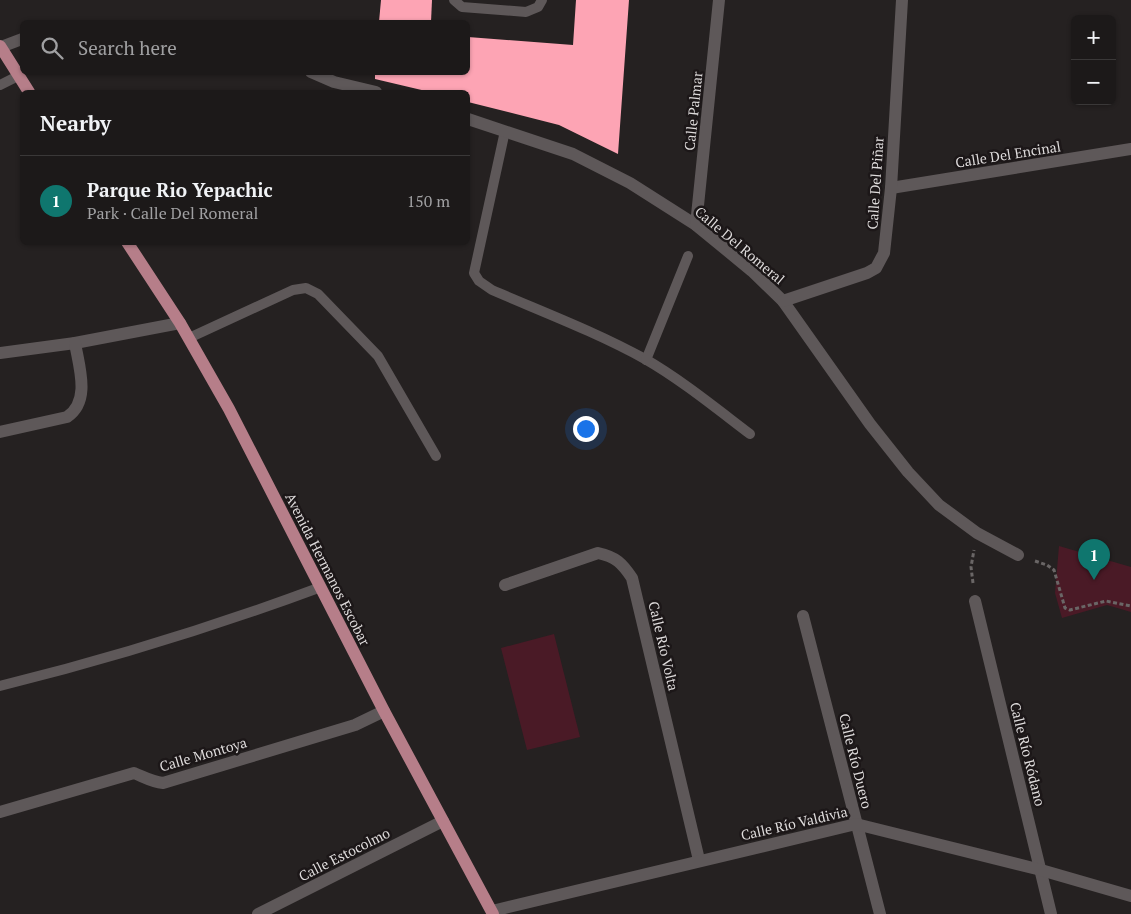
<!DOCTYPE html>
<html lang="en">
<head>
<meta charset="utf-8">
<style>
  body { margin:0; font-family:"PT Serif",serif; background:#252222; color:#f1f3f6 }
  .controls { position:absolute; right:15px; top:15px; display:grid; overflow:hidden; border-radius:8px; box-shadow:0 1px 4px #0004 }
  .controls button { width:45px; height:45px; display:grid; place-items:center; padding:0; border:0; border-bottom:1px solid #3a3838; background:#1c1919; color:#f1f3f6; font:25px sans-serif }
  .you { position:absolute; left:585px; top:428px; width:18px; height:18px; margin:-12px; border:4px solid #fff; border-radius:50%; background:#1a73e8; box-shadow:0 0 0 8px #1a73e833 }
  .badge { display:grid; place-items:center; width:32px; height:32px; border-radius:50%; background:#0f766e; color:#fff; font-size:16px; font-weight:700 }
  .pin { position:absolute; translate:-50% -41px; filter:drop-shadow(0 1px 2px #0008) }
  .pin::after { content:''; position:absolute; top:26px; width:18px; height:15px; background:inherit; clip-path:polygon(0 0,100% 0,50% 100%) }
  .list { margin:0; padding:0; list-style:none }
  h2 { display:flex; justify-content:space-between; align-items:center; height:65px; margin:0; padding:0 20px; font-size:21px }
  h2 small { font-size:16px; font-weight:400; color:#a0a0a2 }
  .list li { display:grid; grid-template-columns:32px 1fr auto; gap:15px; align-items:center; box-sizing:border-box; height:90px; padding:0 20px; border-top:1px solid #3a3838 }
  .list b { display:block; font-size:19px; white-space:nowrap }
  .list p { margin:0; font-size:16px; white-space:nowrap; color:#a0a0a2 }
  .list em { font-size:16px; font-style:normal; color:#a0a0a2 }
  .icon { flex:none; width:28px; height:28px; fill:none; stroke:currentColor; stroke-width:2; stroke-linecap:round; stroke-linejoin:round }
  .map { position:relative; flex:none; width:1131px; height:914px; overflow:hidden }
  .search { position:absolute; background:#1c1919; box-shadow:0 1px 4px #0004; left:20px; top:20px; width:450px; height:55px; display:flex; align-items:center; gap:12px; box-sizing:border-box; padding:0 18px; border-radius:8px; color:#a0a0a2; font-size:19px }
  .panel { position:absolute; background:#1c1919; box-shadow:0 1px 4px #0004; left:20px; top:90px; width:450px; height:155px; border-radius:8px }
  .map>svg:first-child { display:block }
  .green { fill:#4a1a26 }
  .building { fill:#fda4b4 }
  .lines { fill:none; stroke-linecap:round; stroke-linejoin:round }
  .path { stroke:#6a6666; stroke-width:3; stroke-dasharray:4 2.5; stroke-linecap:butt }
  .service { stroke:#5e5859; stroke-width:10 }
  .minor { stroke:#5e5859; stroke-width:12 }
  .primary { stroke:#b67e89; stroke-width:12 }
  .labels { text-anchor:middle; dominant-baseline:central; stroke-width:5; stroke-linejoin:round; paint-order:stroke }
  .street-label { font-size:14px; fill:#dfdcdc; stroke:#1c1718 }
</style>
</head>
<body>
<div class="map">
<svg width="1131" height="914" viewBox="0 0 1131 914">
  <rect width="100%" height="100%" fill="#252121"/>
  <g class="green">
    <path d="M1059 546 1131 567V612L1107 605 1062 618 1055 593Z"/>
    <path d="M554 634 580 737 527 750 501 648Z"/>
  </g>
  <g class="building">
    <path d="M381 0H432L431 22H379Z"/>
    <path d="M576 0H629L618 154 559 125 468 102V92H430L375 79V72H468V37L573 45Z"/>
  </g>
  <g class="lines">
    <g class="path">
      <path d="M1035 561 1047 565 1054 570 1065 608 1070 610 1106 601 1131 606"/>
      <path d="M973 583 971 567 974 550"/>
    </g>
    <g class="service">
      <path d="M454 0 462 7 526 12 538 7 542 0"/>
      <path d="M0 85 18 76"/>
      <path d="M505 131 474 273 479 281 492 290C543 312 596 332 645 359 680 379 717 409 750 434"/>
      <path d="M189 338 293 290 306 288 318 294 378 356 436 456"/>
      <path d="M646 360 688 256"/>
      <path d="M0 686C109 659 216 626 321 587"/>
    </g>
    <g class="minor">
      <path d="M1 47 22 39"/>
      <path d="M311 72 334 82 376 92"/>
      <path d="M468 119 573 154 630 183 696 225 752 271 783 301 870 424 908 472 939 505 977 533 1018 555"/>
      <path d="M891 188 1131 149"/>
      <path d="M696 225 719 0"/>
      <path d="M783 301 867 273 876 268 884 253 891 188 902 0"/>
      <path d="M0 353 75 343 180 323"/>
      <path d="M0 432 67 417C91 401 79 367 75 343"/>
      <path d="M505 585 598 553C616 557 622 563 632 578L699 860"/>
      <path d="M975 601 1051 914"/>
      <path d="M803 616 880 914"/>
      <path d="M0 812 134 773C144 777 152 782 163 783L355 725 384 711"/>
      <path d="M492 911 856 824 1041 870 1131 896"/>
      <path d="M258 914 443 821"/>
    </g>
    <g class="primary">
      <path d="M0 46 29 92"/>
      <path d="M127 242 180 323 229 409 384 711 493 914"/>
    </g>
  </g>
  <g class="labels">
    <g class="street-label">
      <text transform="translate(693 111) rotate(-84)">Calle Palmar</text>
      <text transform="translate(1008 154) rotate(-9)">Calle Del Encinal</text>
      <text transform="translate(875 183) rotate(-86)">Calle Del Piñar</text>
      <text transform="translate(740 245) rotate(40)">Calle Del Romeral</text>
      <text transform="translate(328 569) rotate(63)">Avenida Hermanos Escobar</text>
      <text transform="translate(664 646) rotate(77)">Calle Río Volta</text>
      <text transform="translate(203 754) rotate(-16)">Calle Montoya</text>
      <text transform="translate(1028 754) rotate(76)">Calle Río Ródano</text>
      <text transform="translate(856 761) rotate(76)">Calle Río Duero</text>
      <text transform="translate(794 823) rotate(-13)">Calle Río Valdivia</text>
      <text transform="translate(344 854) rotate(-27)">Calle Estocolmo</text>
    </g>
  </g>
</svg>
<div class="controls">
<button>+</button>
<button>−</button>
</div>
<div class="you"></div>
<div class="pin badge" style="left:1094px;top:580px">1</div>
<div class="search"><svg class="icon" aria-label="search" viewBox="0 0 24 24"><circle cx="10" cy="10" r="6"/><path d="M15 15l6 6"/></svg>Search here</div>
<section class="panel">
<h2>Nearby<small></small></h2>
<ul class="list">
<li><span class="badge">1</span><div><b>Parque Rio Yepachic</b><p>Park · Calle Del Romeral</p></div><em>150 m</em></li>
</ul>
</section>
</div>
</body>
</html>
